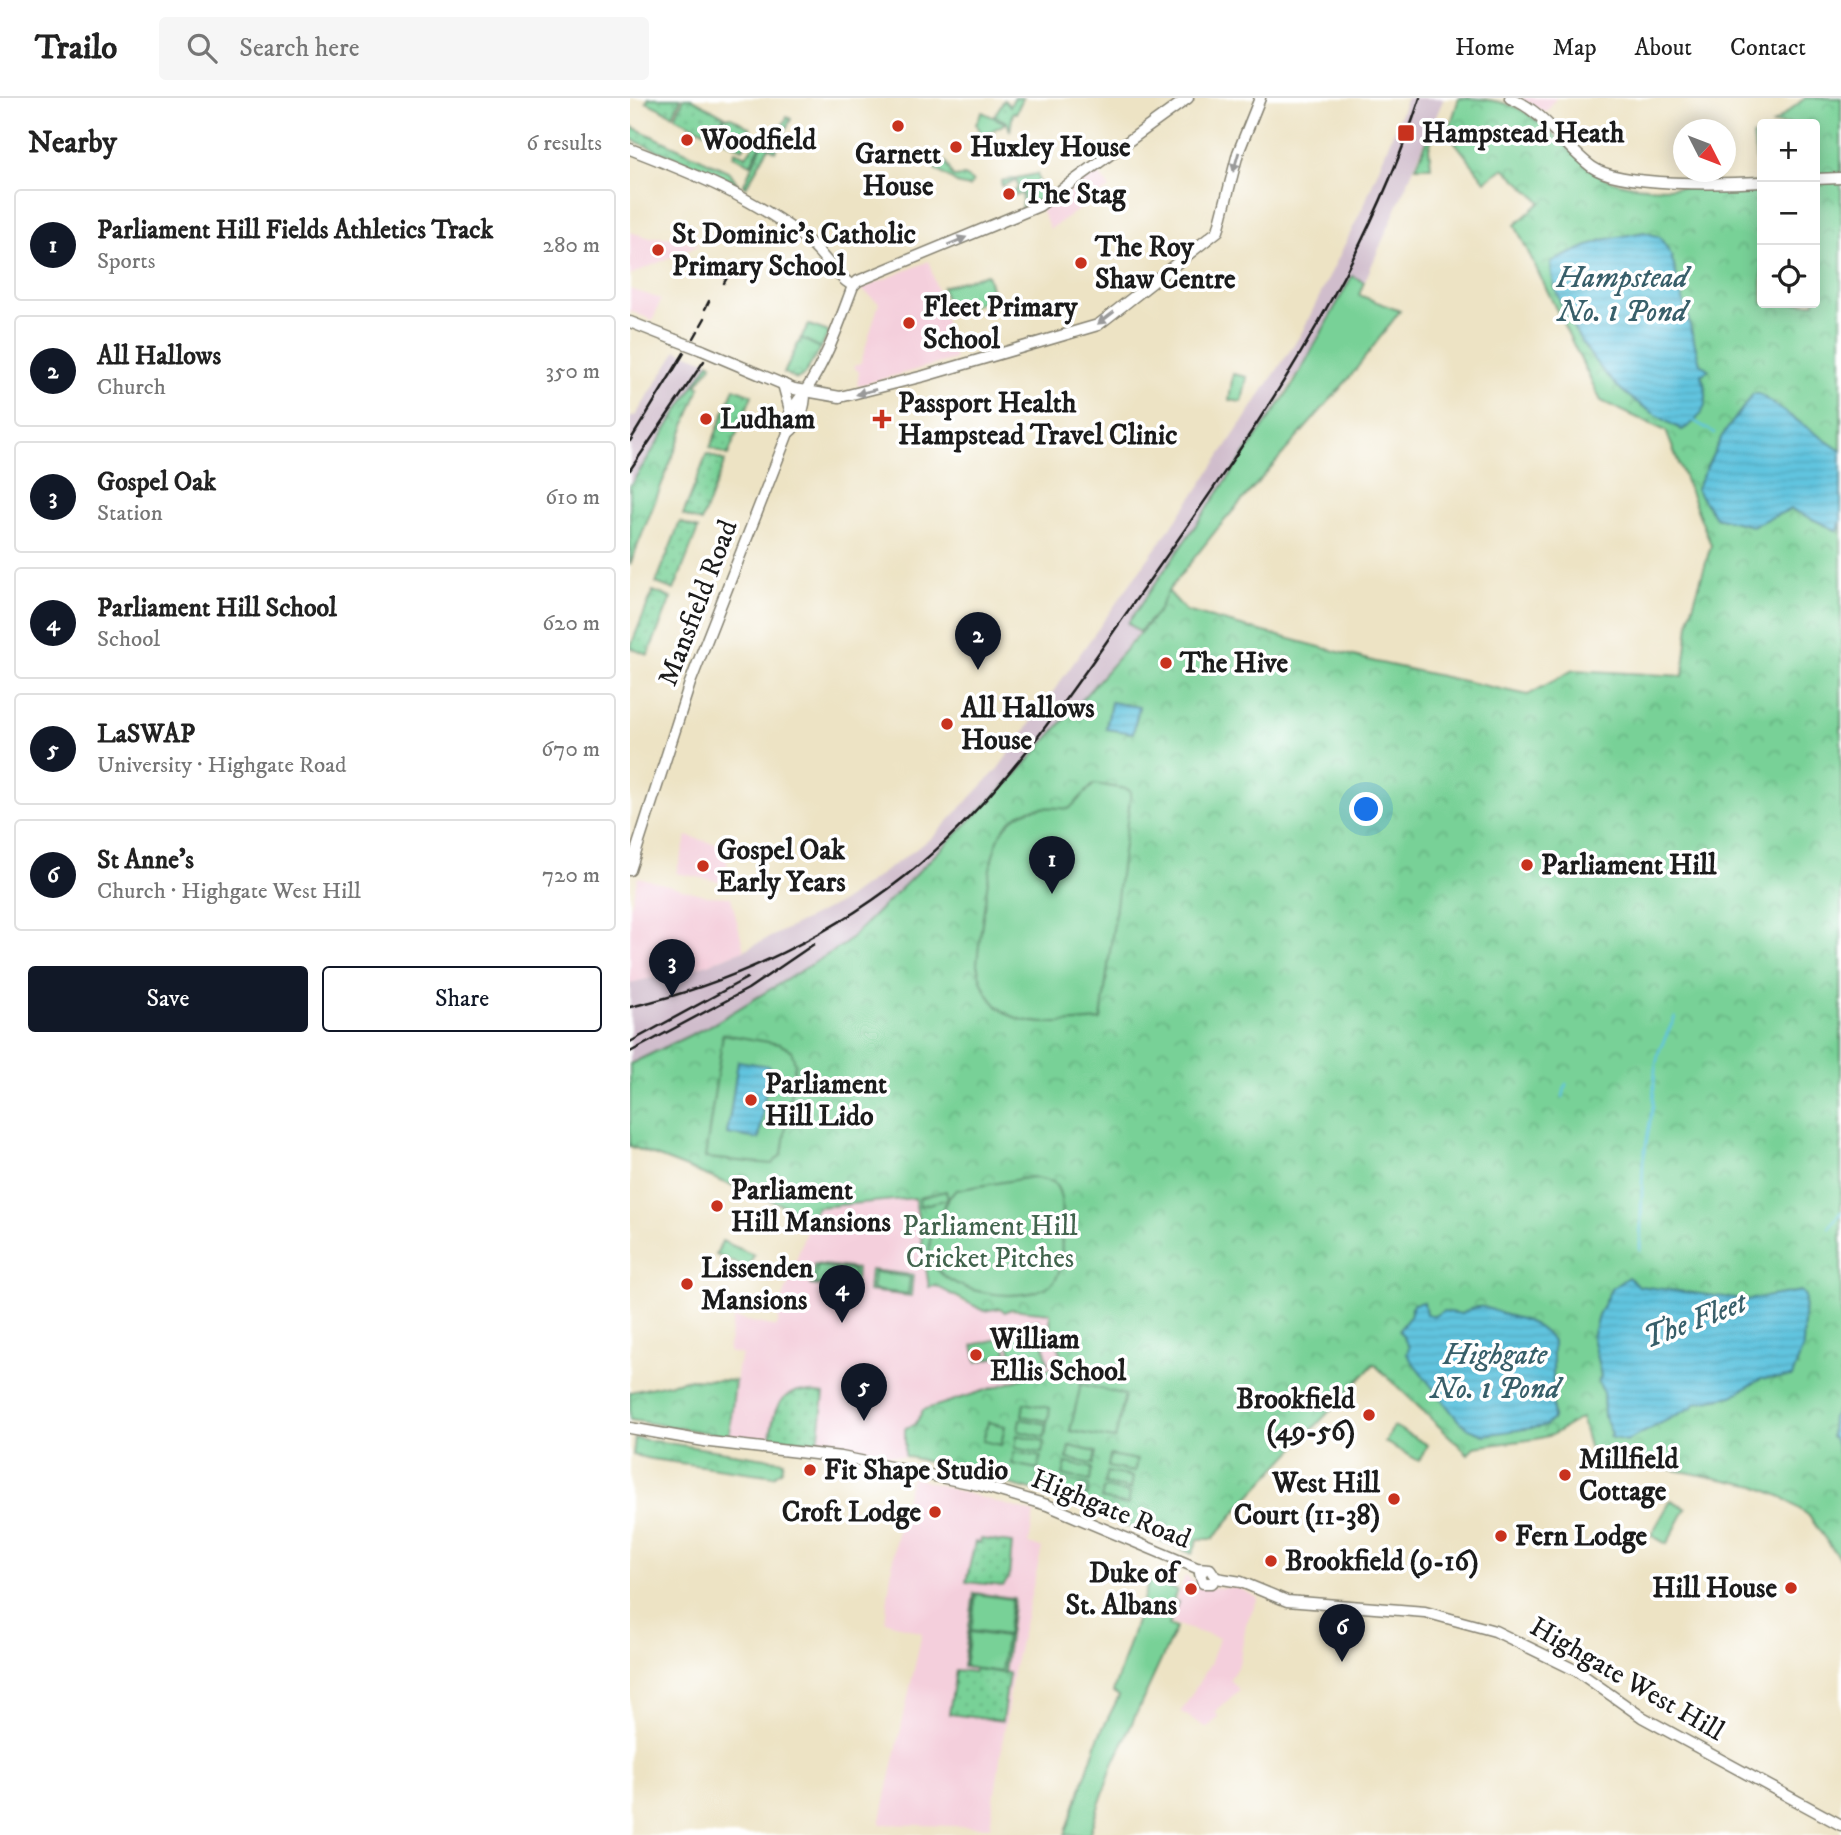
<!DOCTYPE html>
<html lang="en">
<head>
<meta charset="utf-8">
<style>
  body { margin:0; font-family:"IM FELL DW Pica",serif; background:#f6f6f6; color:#222 }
  .controls { position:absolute; right:21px; top:21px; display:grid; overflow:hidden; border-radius:7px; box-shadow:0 4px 18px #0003 }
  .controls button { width:63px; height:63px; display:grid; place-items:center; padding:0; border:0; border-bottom:2px solid #e0e0e0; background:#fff; color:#222; font:35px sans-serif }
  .compass { position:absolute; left:1043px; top:21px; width:63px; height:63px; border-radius:50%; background:#fff; box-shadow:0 4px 18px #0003; rotate:132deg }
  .you { position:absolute; left:737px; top:712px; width:24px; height:24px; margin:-18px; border:5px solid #fff; border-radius:50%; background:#1a73e8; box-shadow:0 0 0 10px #1a73e833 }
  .badge { display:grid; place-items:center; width:46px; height:46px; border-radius:50%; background:#111827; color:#fff; font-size:23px; font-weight:700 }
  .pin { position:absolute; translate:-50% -58px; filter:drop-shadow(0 2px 4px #0008) }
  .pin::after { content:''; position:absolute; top:37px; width:24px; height:21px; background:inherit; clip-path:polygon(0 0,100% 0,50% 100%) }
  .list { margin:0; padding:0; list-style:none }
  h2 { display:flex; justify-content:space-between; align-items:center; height:91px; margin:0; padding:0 28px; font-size:30px }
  h2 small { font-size:23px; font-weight:400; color:#767676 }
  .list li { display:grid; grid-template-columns:46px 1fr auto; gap:21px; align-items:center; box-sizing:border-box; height:112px; margin:0 14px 14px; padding:0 14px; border:2px solid #e0e0e0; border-radius:7px }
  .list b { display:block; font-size:26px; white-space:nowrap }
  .list p { margin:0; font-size:23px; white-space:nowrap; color:#767676 }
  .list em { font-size:23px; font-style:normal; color:#767676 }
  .actions { display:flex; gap:14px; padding:21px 28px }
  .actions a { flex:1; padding:16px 0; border:2px solid #111827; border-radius:7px; text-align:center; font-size:24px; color:#111827 }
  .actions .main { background:#111827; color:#fff }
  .icon { flex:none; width:38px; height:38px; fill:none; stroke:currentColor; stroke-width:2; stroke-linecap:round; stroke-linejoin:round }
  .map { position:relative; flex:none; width:1211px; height:1737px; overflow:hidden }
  header { display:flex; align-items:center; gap:42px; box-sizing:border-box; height:98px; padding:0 35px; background:#fff; border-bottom:2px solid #e0e0e0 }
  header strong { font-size:33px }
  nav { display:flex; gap:38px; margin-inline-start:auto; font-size:24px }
  .search { width:490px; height:63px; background:#f6f6f6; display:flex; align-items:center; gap:18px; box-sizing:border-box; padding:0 24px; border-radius:7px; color:#767676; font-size:26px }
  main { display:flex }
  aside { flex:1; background:#fff }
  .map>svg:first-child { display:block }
  .built { fill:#f4cfdc }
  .industrial { fill:#d0bdcc }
  .grass { fill:url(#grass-dots); stroke:#4a765a; stroke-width:2 }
  .park { fill:url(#park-crowns); stroke:#4a765a; stroke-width:2 }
  .garden { fill:#78d197; stroke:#4a765a; stroke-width:2 }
  .water { fill:url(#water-rules); stroke:#3e707e; stroke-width:2 }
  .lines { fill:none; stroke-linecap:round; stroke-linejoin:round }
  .stream { stroke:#61c4df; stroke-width:2.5 }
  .secondary-casing { stroke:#848070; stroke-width:13 }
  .secondary { stroke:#fff; stroke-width:10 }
  .rail { stroke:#1c1c1c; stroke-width:2.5 }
  .secondary-bridge-casing { stroke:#848070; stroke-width:13; stroke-linecap:butt }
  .secondary-bridge { stroke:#fff; stroke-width:10 }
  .oneway { fill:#999 }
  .poi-dot { fill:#c8321e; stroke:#fff; stroke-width:2.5 }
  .labels { text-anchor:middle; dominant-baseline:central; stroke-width:7; stroke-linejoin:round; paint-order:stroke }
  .poi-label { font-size:28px; font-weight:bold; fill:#1c1c1c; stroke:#fff; text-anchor:start }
  .street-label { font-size:28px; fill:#1c1c1c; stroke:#fff }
  .park-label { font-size:28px; fill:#41644d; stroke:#fff }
  .water-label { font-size:30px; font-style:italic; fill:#385f6a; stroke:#fff }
</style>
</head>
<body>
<header>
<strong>Trailo</strong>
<div class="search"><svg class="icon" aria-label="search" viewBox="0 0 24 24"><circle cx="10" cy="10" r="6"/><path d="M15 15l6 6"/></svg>Search here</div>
<nav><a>Home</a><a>Map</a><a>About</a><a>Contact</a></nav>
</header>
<main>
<aside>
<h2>Nearby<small>6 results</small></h2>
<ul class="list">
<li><span class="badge">1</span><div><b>Parliament Hill Fields Athletics Track</b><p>Sports</p></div><em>280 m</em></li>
<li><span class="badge">2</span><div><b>All Hallows</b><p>Church</p></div><em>350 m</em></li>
<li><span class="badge">3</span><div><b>Gospel Oak</b><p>Station</p></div><em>610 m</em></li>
<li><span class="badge">4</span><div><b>Parliament Hill School</b><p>School</p></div><em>620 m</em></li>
<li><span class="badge">5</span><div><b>LaSWAP</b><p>University · Highgate Road</p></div><em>670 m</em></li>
<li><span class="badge">6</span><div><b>St Anne's</b><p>Church · Highgate West Hill</p></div><em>720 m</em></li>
</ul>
<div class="actions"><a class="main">Save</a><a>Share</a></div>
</aside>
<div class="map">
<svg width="1211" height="1737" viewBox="0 0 1211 1737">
  <defs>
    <pattern id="grass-dots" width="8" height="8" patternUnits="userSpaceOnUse" patternTransform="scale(1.75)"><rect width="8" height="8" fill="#78d197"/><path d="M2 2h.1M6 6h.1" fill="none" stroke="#67b382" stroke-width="1.8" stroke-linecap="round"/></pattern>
    <pattern id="park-crowns" width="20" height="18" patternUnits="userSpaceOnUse" patternTransform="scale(1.75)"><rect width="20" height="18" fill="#78d197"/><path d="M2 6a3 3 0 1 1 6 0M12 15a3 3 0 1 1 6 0" fill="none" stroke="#67b382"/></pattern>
    <pattern id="water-rules" width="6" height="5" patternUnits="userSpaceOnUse" patternTransform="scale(1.75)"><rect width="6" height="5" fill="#61c4df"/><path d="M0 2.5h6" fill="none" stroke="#54a8bf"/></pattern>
  </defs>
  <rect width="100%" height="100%" fill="#fff"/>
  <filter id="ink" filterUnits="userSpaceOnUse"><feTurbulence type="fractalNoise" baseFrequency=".0143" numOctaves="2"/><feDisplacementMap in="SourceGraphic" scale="14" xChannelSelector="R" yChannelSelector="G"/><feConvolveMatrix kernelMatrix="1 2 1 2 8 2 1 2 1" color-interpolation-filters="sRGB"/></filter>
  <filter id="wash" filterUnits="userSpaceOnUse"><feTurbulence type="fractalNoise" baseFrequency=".00686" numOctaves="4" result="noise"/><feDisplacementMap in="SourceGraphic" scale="28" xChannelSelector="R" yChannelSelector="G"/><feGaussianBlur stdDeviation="1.57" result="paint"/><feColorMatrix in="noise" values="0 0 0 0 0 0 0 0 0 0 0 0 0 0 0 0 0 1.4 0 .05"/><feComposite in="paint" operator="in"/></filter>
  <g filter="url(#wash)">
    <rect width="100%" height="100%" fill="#ede3c4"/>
    <g class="built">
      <path d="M889 0H926L916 15Z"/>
      <path d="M466 73 480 90 420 131 411 112Z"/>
      <path d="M0 134 17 139 47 140 69 147 0 177Z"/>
      <path d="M299 163 325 261 227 288 229 274 224 269 231 264 249 205 231 191Z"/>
      <path d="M0 191 31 201 23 222 0 213Z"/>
      <path d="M57 738 100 750 97 761 98 785 46 775Z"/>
      <path d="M8 779 78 798 101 799 114 852 72 868 0 885V810Z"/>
      <path d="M286 1100 299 1188H306L336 1206 338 1203 356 1211 420 1215 421 1242 429 1248 432 1265 407 1276 293 1312 285 1327 275 1330 274 1359 99 1338 107 1270 112 1257 98 1254 103 1220 147 1229 152 1204 181 1118 188 1109Z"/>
      <path d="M281 1379 404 1415 399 1446 412 1450 383 1574 360 1729 250 1726 292 1535 255 1523 265 1444Z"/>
      <path d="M555 1478 574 1490 607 1489 628 1500 616 1526 609 1566 600 1581 609 1592 585 1614 589 1619 577 1630 551 1614 581 1564 589 1540 540 1525 548 1505 545 1503Z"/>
    </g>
    <g class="industrial">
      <path d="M777 0H814L729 197 733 187 684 250 603 375 498 525 509 534 497 548 385 679 215 846 83 926 0 966V885L72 868 114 852 212 804 304 738 367 672 568 391 671 236 734 107Z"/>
      <path d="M47 252 79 264 0 388V320L6 317Z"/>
    </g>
    <g class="grass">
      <path d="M19 0H51L43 17 16 4Z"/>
      <path d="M54 0H61L94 18 84 38 45 19Z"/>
      <path d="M384 0H393L386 15 383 14 380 33 377 24 364 18 374 2 380 8Z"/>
      <path d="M95 19H101L120 30 121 34 113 51 86 39Z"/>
      <path d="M157 19 161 21 145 54 139 49 116 89 113 88 133 45 141 48Z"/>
      <path d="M0 28 100 74 107 85 0 41Z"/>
      <path d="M126 44 131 46 121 66 103 58 105 53 116 58Z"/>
      <path d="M310 63 316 64 323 79 335 78 343 84 339 89 330 87 305 71Z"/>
      <path d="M104 290 122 297 98 357 80 350Z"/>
      <path d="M77 356 95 363 71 424 53 417Z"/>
      <path d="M50 424 68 431 44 492 26 485Z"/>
      <path d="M23 493 41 500 18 557 0 550Z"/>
      <path d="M168 1293 194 1296 188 1345 140 1339C144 1318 144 1300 168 1293Z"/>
      <path d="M351 1441 382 1445 379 1480 373 1488 336 1484 345 1444 350 1445Z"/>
      <path d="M345 1570 379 1575 372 1623 319 1616 326 1572 344 1574Z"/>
    </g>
    <g class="park">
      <path d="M829 0C890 0 902 17 945 56 954 64 963 75 974 80 1014 98 1086 86 1129 85L1123 38 1132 33V205H1185V26H1143L1175 0H1211V1463L1178 1417 1152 1399 1126 1388 1040 1371 1016 1363 966 1373 951 1320 922 1337 906 1341 844 1349 838 1356 744 1266 615 1403 583 1441H568L562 1456 431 1400 275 1358V1330L285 1327 293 1312 407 1276 432 1265 429 1248 421 1242 420 1215 381 1211 375 1214 370 1210 354 1213 306 1188 299 1189 285 1100 188 1109 181 1118 0 1048V966L83 926 215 846 385 678 523 520 538 493 556 513 746 564 898 597 943 572 1053 578 1060 518 1081 447 1036 333 971 303 885 127 911 104 874 70 855 83 818 35Z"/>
      <path d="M171 240 191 250 174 277 167 281 154 275Z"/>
      <path d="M79 264 82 266 67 287 70 289 0 467V388Z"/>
      <path d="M184 1166 227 1171 225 1192 181 1187Z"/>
      <path d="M240 1172 283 1177 281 1198 238 1193Z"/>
      <path d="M61 1281 105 1283 99 1338 0 1322V1294Z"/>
      <path d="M5 1340 154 1363 152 1372 144 1378 21 1361 3 1357Z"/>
      <path d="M344 1495 384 1500 374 1575 333 1569Z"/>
    </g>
    <g class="garden">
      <path d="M352 14 376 25 358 35 362 43 358 46 346 26Z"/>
      <path d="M802 31 805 32 799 50 801 69H786Z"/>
      <path d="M407 76 413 100 391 110 393 96 384 97V92L388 91 386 82 372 88 371 83Z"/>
      <path d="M357 176 364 201 319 214 312 189Z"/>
      <path d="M722 178 734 184 729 197 770 213 720 279 588 430 538 493 527 515 509 534 498 525 664 285Z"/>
      <path d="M179 227 199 234 191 250 171 240Z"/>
      <path d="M603 276 617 279 612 304 599 302Z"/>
      <path d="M464 686 497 691 501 694 471 922C416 926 360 937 347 866 349 843 353 819 356 796 364 740 372 701 439 711Z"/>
      <path d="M93 936 149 946 161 952 165 965 152 1056 142 1066 75 1060Z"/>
      <path d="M402 1079 423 1084C435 1096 431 1114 431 1130 431 1146 435 1168 425 1182 403 1210 306 1197 300 1156 297 1136 309 1118 318 1101L290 1108 289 1100 316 1093 318 1101 326 1092Z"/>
      <path d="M92 1143 124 1157 118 1170 86 1157Z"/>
      <path d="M187 1168 223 1172 221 1190 185 1186Z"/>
      <path d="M244 1174 280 1179 278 1196 242 1192Z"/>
      <path d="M408 1222 418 1265 386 1273 375 1230Z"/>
      <path d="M373 1240 377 1256 347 1264 343 1247Z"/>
      <path d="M451 1286 495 1297 485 1341 440 1333Z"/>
      <path d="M394 1305 420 1310 418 1323 392 1318Z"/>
      <path d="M390 1321 417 1326 415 1339 388 1333Z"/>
      <path d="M358 1324 375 1328 371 1347 353 1343Z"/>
      <path d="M764 1328 798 1347 789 1363 755 1344Z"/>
      <path d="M387 1337 414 1343 412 1355 385 1350Z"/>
      <path d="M439 1348 466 1354 463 1366 437 1361Z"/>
      <path d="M384 1354 411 1359 408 1371 382 1366Z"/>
      <path d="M480 1357 507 1362 504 1374 478 1369Z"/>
      <path d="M436 1365 462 1370 460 1383 433 1377Z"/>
      <path d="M477 1374 503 1379 501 1391 474 1386Z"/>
      <path d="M433 1382 459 1387 457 1398 431 1393Z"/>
      <path d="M474 1390 500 1395 498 1407 471 1401Z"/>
      <path d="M1041 1402 1056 1410 1037 1446 1021 1437Z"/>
      <path d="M519 1483 547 1492 543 1503 548 1504 539 1527 546 1530 483 1666 459 1737H435L469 1638 489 1598 483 1594Z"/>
      <path d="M346 1496 382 1501 377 1537 341 1532Z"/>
      <path d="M340 1534 376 1539 371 1574 335 1569Z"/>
    </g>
    <g class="water">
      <path d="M1014 134 1030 139 1041 157 1070 265 1079 272 1071 277C1082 301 1075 320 1052 332 1032 321 1001 302 985 286 959 261 920 200 921 164L972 142Z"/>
      <path d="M1123 296H1129L1211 353V423L1208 433 1161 411 1122 428 1085 419 1066 391 1092 338Z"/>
      <path d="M481 604 509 609 503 635 476 631Z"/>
      <path d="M108 963 139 968 129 1041 97 1036Z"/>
      <path d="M998 1179 1009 1188 1117 1202 1171 1193 1175 1198 1173 1249 1162 1279 1131 1281 1102 1298 1065 1305 1063 1309C1039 1320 1018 1333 996 1343L980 1339 982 1336 974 1318 973 1293 968 1284 971 1278 962 1239 968 1217 981 1191Z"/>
      <path d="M794 1204 796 1216 804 1218 813 1213 832 1216C854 1201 858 1213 880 1218 899 1223 909 1227 923 1243V1321L915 1328 854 1337 839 1331 827 1321 781 1262 777 1256 779 1249 769 1232 780 1218 783 1206Z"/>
      <path d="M1211 1306V1364L1205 1342 1201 1339 1202 1320Z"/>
    </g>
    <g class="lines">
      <g class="stream">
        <path d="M1064 323 1085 335"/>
        <path d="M933 999 936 986"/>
        <path d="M1199 1130 1211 1114"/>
        <path d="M1010 1152 1013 1064 1023 1007 1025 971 1029 953 1045 919"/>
      </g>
    </g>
  </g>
  <g filter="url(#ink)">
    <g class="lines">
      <defs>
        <g id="secondary">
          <path d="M880 0C916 14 933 48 962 69 990 89 1095 86 1132 84"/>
          <path d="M0 51C62 75 121 98 173 139 192 153 203 176 223 188"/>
          <path d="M1185 81 1211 80"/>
          <path d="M0 224 43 241"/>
          <path d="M72 252 164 291 210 299 294 278 468 227 588 133 608 55 630 0"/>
          <path d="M153 286 160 312"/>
          <path d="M158 335C154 316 166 307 176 292 198 259 209 225 223 188L228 183 409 108 558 0"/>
          <path d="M0 772 60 585 158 335C170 326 175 309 175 295"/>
          <path d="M0 1330 80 1344 211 1359 349 1387 417 1407 567 1470 580 1471 586 1480"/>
          <path d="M574 1472 570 1476 573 1485H582L586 1480"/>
          <path d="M586 1480 611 1484 657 1503 795 1514 865 1533 947 1573 1012 1619 1211 1727"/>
        </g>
      </defs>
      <use href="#secondary" class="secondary-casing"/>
      <use href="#secondary" class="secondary"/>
      <g class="rail">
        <path d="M102 171 106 164"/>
        <path d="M94 185 98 178"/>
        <path d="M75 211 79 203"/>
        <path d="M71 227 75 220"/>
        <path d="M64 240 68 233"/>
        <path d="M0 343 54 255"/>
        <path d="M0 372 74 263"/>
        <path d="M0 909C104 885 208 835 290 766 378 691 441 594 507 500 618 342 730 185 790 0"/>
        <path d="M0 944 117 880"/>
        <path d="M0 954 118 891 184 846"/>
      </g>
      <defs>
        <path id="secondary-bridge" d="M43 241 72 252"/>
      </defs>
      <use href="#secondary-bridge" class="secondary-bridge-casing"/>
      <use href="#secondary-bridge" class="secondary-bridge"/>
    </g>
    <defs><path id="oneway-solid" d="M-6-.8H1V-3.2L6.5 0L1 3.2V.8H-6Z" transform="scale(1.75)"/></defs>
    <g class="oneway">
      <use href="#oneway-solid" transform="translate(606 64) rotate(106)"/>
      <use href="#oneway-solid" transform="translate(327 143) rotate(-22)"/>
      <use href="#oneway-solid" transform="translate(476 220) rotate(143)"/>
      <use href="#oneway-solid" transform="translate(236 294) rotate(165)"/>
    </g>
  </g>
  <g class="poi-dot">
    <circle cx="268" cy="28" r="7"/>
    <rect x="767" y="26" width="18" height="18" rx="3.5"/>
    <circle cx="57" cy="42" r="7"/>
    <circle cx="326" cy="49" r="7"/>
    <circle cx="379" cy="96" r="7"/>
    <circle cx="28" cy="152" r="7"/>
    <circle cx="451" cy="165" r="7"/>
    <circle cx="279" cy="225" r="7"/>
    <circle cx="76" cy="321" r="7"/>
    <path d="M248.5 310.5h7v7h7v7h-7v7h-7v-7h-7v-7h7z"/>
    <circle cx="536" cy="565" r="7"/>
    <circle cx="317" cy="626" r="7"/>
    <circle cx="897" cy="767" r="7"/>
    <circle cx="73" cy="768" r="7"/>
    <circle cx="121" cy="1002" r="7"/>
    <circle cx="87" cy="1108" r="7"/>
    <circle cx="57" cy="1186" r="7"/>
    <circle cx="346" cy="1257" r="7"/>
    <circle cx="739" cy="1317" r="7"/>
    <circle cx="180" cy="1372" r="7"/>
    <circle cx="935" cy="1377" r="7"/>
    <circle cx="764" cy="1401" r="7"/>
    <circle cx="305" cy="1414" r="7"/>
    <circle cx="871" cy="1438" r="7"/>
    <circle cx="641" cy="1463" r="7"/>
    <circle cx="1161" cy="1490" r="7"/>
    <circle cx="561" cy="1491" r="7"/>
  </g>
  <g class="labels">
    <g class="poi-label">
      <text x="792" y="35">Hampstead Heath</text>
      <text x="71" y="42">Woodfield</text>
      <text x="340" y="49">Huxley House</text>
      <text x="268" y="56" text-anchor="middle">Garnett<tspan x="268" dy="32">House</tspan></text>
      <text x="393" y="96">The Stag</text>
      <text x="42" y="136">St Dominic's Catholic<tspan x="42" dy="32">Primary School</tspan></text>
      <text x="465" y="149">The Roy<tspan x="465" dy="32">Shaw Centre</tspan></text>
      <text x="293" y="209">Fleet Primary<tspan x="293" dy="32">School</tspan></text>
      <text x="268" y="305">Passport Health<tspan x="268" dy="32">Hampstead Travel Clinic</tspan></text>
      <text x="90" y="321">Ludham</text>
      <text x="550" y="565">The Hive</text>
      <text x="331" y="610">All Hallows<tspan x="331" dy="32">House</tspan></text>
      <text x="87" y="752">Gospel Oak<tspan x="87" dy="32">Early Years</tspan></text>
      <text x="911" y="767">Parliament Hill</text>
      <text x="135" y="986">Parliament<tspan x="135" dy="32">Hill Lido</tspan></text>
      <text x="101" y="1092">Parliament<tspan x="101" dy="32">Hill Mansions</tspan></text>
      <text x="71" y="1170">Lissenden<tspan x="71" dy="32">Mansions</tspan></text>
      <text x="360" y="1241">William<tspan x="360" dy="32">Ellis School</tspan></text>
      <text x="725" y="1301" text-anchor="end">Brookfield<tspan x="725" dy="32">(49-56)</tspan></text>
      <text x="949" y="1361">Millfield<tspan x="949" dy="32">Cottage</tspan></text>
      <text x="194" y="1372">Fit Shape Studio</text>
      <text x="750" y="1385" text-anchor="end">West Hill<tspan x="750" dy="32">Court (11-38)</tspan></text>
      <text x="291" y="1414" text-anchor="end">Croft Lodge</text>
      <text x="885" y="1438">Fern Lodge</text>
      <text x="655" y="1463">Brookfield (9-16)</text>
      <text x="547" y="1475" text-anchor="end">Duke of<tspan x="547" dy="32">St. Albans</tspan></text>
      <text x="1147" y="1490" text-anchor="end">Hill House</text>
    </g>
    <g class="street-label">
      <text transform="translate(68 505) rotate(-69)">Mansfield Road</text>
      <text transform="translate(481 1411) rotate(22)">Highgate Road</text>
      <text transform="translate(997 1581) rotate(30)">Highgate West Hill</text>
    </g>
    <g class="park-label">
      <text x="360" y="1128">Parliament Hill<tspan x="360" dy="32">Cricket Pitches</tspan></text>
    </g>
    <g class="water-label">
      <text x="992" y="180">Hampstead<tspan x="992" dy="34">No. 1 Pond</tspan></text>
      <text transform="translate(1065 1223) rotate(-21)">The Fleet</text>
      <text x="865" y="1257">Highgate<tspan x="865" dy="34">No. 1 Pond</tspan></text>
    </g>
  </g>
</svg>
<div class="controls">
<button>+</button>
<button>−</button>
<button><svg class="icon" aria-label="locate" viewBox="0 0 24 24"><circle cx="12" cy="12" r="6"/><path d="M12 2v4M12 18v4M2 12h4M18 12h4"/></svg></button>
</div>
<svg class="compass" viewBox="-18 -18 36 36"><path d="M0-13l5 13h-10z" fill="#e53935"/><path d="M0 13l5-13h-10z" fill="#767676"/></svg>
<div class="you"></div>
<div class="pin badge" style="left:422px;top:796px">1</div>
<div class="pin badge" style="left:348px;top:572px">2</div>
<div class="pin badge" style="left:42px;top:899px">3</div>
<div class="pin badge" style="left:212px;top:1225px">4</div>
<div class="pin badge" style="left:234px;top:1323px">5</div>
<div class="pin badge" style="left:712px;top:1564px">6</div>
</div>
</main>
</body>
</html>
